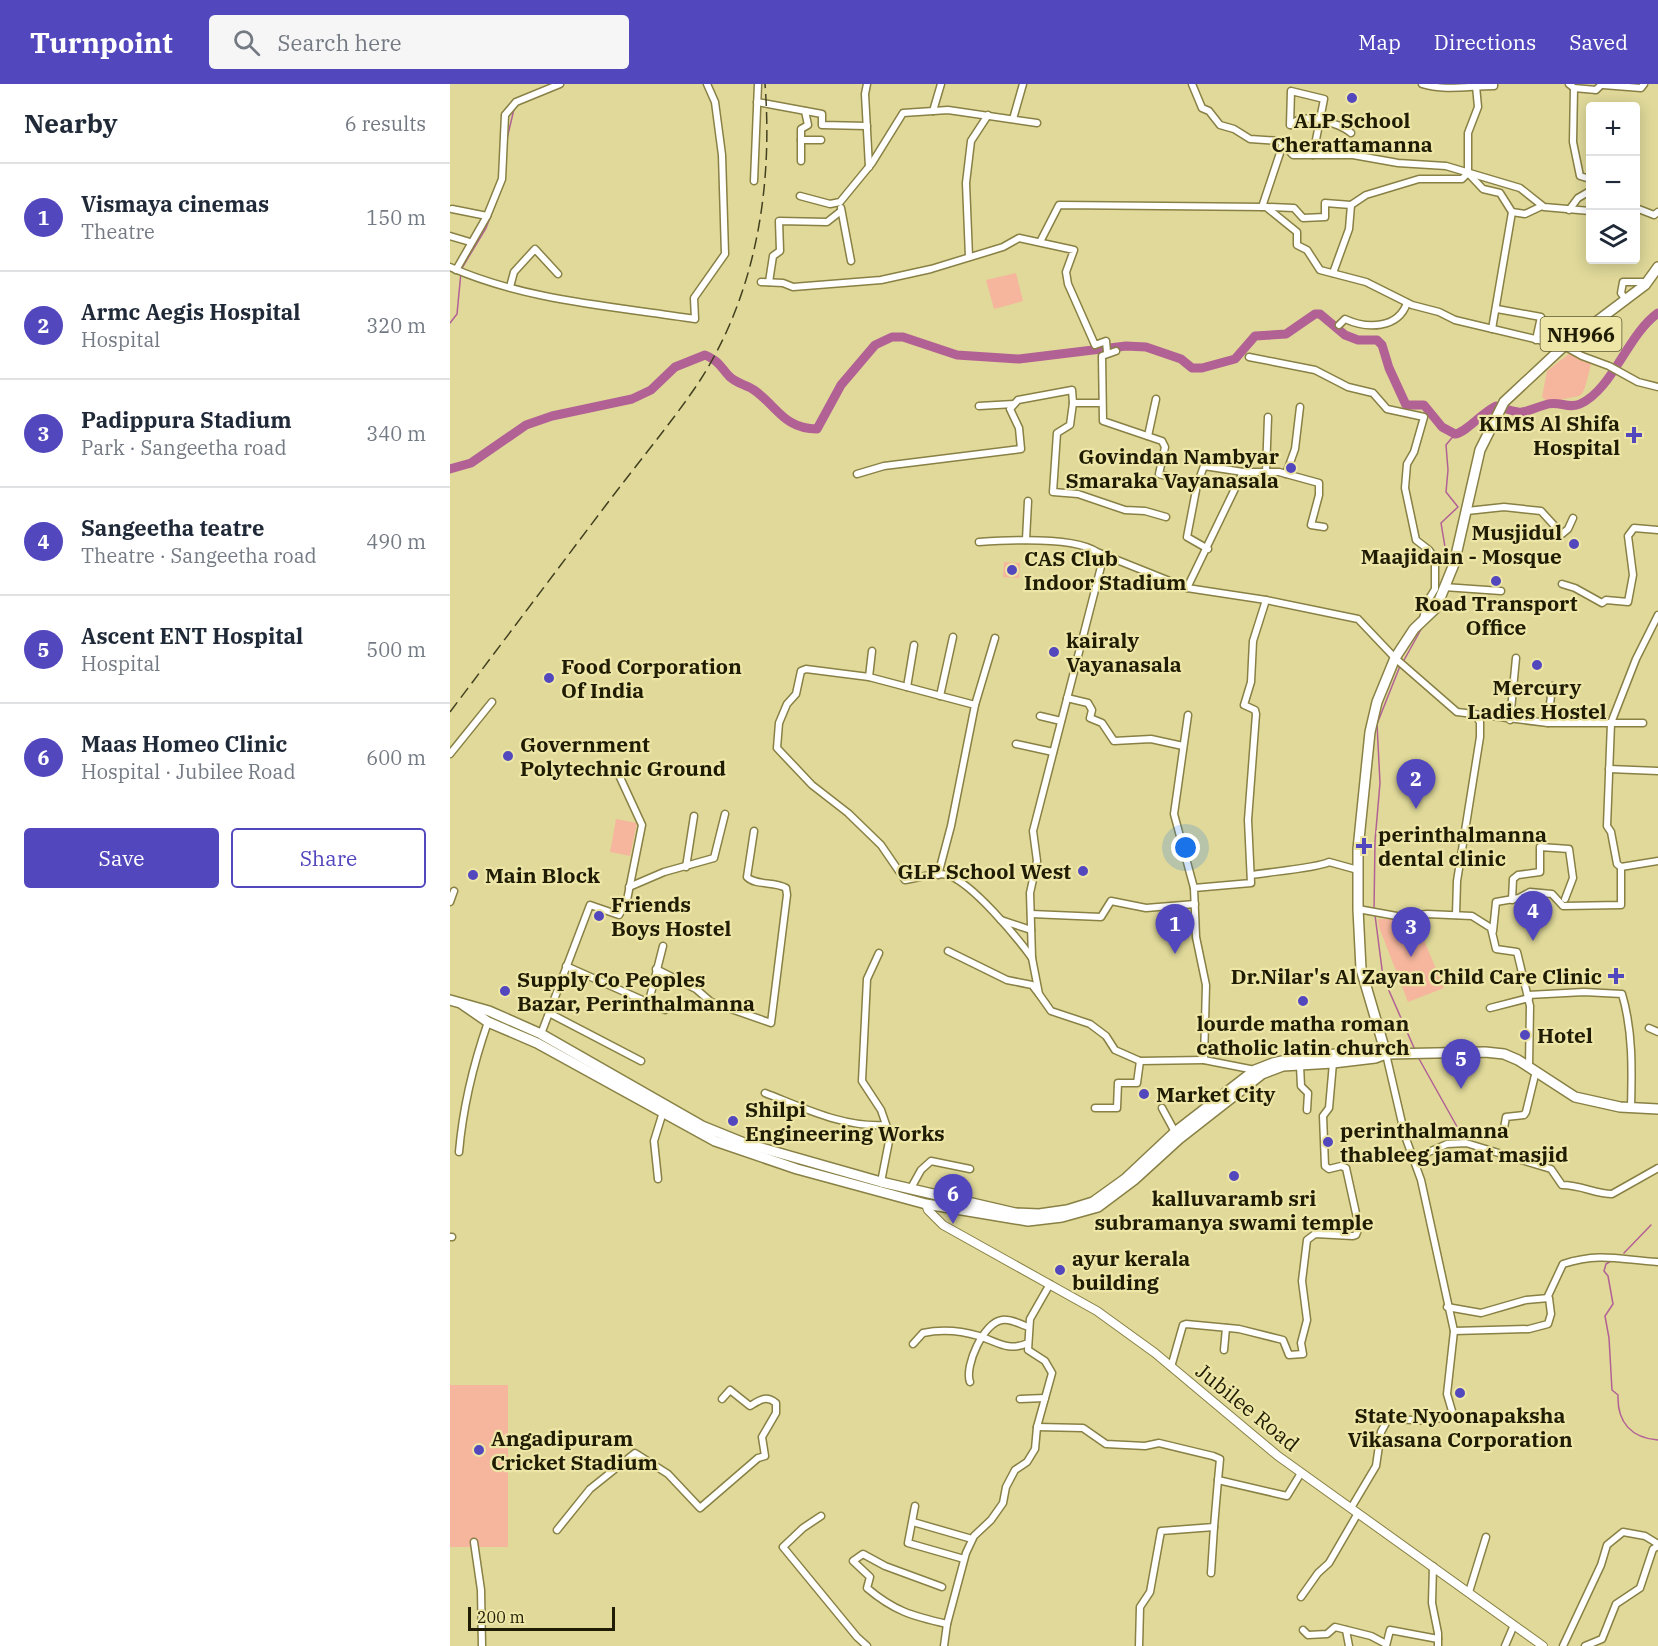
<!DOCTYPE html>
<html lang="en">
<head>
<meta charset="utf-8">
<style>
  body { margin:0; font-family:"IBM Plex Serif",serif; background:#f6f6f7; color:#1f2937 }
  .controls { position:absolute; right:18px; top:18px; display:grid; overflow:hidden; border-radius:6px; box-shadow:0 3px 15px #0003 }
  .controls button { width:54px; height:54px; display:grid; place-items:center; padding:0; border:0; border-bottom:2px solid #e0e1e3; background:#fff; color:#1f2937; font:30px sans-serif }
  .scale { position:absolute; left:18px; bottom:15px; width:147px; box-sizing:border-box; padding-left:6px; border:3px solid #1f1c03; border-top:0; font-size:16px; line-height:21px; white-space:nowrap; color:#1f1c03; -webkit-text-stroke:4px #ede6a7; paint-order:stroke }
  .you { position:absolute; left:736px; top:764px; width:21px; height:21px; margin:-15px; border:4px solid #fff; border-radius:50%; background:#1a73e8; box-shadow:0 0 0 9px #1a73e833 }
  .badge { display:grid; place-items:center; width:39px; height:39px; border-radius:50%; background:#5347be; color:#fff; font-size:20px; font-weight:700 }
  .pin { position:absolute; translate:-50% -50px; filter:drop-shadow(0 2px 3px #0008) }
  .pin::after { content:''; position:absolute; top:32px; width:21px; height:18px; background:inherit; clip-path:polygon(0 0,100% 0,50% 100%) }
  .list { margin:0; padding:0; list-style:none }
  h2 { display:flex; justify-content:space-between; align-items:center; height:78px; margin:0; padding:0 24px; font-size:26px }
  h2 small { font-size:20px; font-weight:400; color:#747a83 }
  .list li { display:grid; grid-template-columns:39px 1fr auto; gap:18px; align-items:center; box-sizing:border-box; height:108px; padding:0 24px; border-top:2px solid #e0e1e3 }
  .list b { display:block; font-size:22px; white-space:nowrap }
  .list p { margin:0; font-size:20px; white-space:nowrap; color:#747a83 }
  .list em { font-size:20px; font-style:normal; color:#747a83 }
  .actions { display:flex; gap:12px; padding:18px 24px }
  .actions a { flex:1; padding:14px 0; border:2px solid #5347be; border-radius:6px; text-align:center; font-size:21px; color:#5347be }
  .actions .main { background:#5347be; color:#fff }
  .icon { flex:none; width:33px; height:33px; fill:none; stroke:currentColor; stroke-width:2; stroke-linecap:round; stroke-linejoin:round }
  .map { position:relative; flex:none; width:1208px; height:1562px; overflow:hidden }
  header { display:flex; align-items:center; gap:36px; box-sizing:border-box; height:84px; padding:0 30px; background:#5347be; color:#fff }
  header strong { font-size:28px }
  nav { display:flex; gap:33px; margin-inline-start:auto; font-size:21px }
  .search { width:420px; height:54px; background:#f6f6f7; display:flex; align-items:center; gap:15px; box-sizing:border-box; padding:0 21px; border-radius:6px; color:#747a83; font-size:22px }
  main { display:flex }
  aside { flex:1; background:#fff }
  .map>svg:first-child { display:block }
  .green { fill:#f5b69d }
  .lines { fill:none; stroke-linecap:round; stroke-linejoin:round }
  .stream { stroke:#b26195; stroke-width:1.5 }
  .river { stroke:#b26195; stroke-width:9 }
  .minor-casing { stroke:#888044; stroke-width:9 }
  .major-casing { stroke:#888044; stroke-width:10 }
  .highway-casing { stroke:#888044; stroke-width:12 }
  .minor { stroke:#fff; stroke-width:6 }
  .major { stroke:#fff; stroke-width:8 }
  .highway { stroke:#fff; stroke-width:9 }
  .rail { stroke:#434020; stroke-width:1.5; stroke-dasharray:12 6; stroke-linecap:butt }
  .poi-dot { fill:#5347be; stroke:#ede6a7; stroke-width:2 }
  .labels { text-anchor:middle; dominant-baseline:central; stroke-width:4.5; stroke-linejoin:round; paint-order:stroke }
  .shield { fill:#ede6a7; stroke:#5d5934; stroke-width:1.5 }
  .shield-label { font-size:20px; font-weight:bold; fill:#1f1c03 }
  .poi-label { font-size:21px; font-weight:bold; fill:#1f1c03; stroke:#ede6a7; text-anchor:start }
  .street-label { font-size:21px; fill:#1f1c03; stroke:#ede6a7 }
</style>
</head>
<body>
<header>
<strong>Turnpoint</strong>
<div class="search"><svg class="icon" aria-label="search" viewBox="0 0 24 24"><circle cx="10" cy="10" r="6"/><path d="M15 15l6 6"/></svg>Search here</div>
<nav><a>Map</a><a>Directions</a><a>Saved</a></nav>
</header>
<main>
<aside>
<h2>Nearby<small>6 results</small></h2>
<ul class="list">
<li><span class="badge">1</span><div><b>Vismaya cinemas</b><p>Theatre</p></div><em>150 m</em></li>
<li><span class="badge">2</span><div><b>Armc Aegis Hospital</b><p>Hospital</p></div><em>320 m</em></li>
<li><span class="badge">3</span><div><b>Padippura Stadium</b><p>Park · Sangeetha road</p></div><em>340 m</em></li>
<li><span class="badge">4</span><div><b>Sangeetha teatre</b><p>Theatre · Sangeetha road</p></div><em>490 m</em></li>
<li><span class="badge">5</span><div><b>Ascent ENT Hospital</b><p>Hospital</p></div><em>500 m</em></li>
<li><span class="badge">6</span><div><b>Maas Homeo Clinic</b><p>Hospital · Jubilee Road</p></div><em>600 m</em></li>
</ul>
<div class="actions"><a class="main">Save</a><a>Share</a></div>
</aside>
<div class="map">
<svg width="1208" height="1562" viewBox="0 0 1208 1562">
  <rect width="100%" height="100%" fill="#e0d99a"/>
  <g class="green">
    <path d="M566 189 573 217 544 225 536 196Z"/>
    <path d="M1120 269 1130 272 1141 280C1130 326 1135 305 1100 320L1092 313 1097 287Z"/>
    <path d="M554 478 570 479 569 494 553 493Z"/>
    <path d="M166 735 187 739 180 772 160 768Z"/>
    <path d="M928 835H965L994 904 958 918 929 843Z"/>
    <rect x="0" y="1301" width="58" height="162"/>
  </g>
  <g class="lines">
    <g class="stream">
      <path d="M66 15 86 7"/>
      <path d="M56 59 64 25"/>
      <path d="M12 184 36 144 49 111"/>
      <path d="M0 239 7 230 11 188"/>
      <path d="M988 496V476L995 463 991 439 1008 423 996 408 998 386 996 361 1005 350"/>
      <path d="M980 525 984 512"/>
      <path d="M953 578 974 540"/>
      <path d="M924 826 925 757 930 699 927 640 950 582"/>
      <path d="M925 831 933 893 965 966"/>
      <path d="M968 973 1010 1048"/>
      <path d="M1174 1169 1201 1141"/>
      <path d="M1161 1177 1156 1180 1154 1187 1158 1192 1163 1220 1155 1232 1159 1254 1162 1306 1168 1311C1167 1338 1181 1354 1208 1356"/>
    </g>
    <path class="river" d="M0 385 21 379 76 341 102 332 182 315 201 306 225 283 255 271C270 278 269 281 279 292 285 299 297 301 304 306 327 322 334 345 367 345L391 301 425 261 442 253H453L507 271 569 275 676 262 696 263 731 275 742 284H752L785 275 805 252 836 250 865 230H870L895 251 908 256H927L932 261 939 284 956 321H974L992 343 1005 350C1017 348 1031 329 1046 322 1079 332 1067 329 1098 320 1109 317 1119 325 1130 320 1163 305 1177 251 1208 229"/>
    <defs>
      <g id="minor">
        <path d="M417 0 415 10 419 83"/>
        <path d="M742 0 752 24 759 27 770 41 784 45 800 55 830 57 843 71H903L948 79 996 82 1070 104 1094 123 1140 127"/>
        <path d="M972 0C994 7 1020 2 1044 2V0"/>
        <path d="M1119 0 1124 4 1146 6 1152 0"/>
        <path d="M1153 1 1191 4 1194 0"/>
        <path d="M1026 2 1028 23 1018 49V89L1033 105 1050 109 1062 128 1075 130 1092 122"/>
        <path d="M1124 4 1123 58 1130 92 1140 95"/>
        <path d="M307 18 372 30V41L417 42"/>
        <path d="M483 27 491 0"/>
        <path d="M563 35 573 0"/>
        <path d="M840 41 841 7 874 15 863 71"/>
        <path d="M841 41C852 27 890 39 901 49"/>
        <path d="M351 56H371"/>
        <path d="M351 77V45L358 41 355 27"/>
        <path d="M304 97 308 0"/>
        <path d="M350 112 380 120 390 118 422 79 453 29 498 26 587 39"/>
        <path d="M812 123 833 60"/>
        <path d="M817 123 844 124 853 134 875 133V119L901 121 916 111 969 95H1012L1018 89"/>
        <path d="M391 124 401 177"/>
        <path d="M1186 124 1204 131 1208 128"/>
        <path d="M2 125 37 132"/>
        <path d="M1119 126 1128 114 1140 107"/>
        <path d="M0 152 20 158"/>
        <path d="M590 158 609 121 816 123 847 148V161L857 166 870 186 916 198 962 221 989 228 1005 236 1114 262 1132 272 1159 282 1188 298 1208 303"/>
        <path d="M519 173 516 99 521 57 538 31"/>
        <path d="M0 183C77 217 163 222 245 235L244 214 275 170 272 71 265 18 257 0"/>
        <path d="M6 186 37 132 52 95 55 31 66 18 110 0"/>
        <path d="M883 189 899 145 901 121"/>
        <path d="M311 198 333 199 343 203 431 196 481 185 553 163 569 154 624 166 616 188 618 200 645 261 656 257 657 268"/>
        <path d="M319 198 323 172 330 167 329 137 377 138 391 127"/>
        <path d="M60 203 64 188 85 165 108 190"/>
        <path d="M1176 216 1171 209 1173 198H1197"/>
        <path d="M1047 225 1091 233 1086 256"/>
        <path d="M889 241 895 235C917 245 948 245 957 219"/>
        <path d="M1042 245 1062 128"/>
        <path d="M666 267 652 272 653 337 712 357 715 363 709 390 747 401 754 382 793 388"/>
        <path d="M799 273 865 286 898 303 923 309 937 325 974 333 964 368 957 380 955 404 966 456 979 466 985 475V505L977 518 973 535"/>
        <path d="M623 319 620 341 607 349 603 408 628 410 675 426 695 427 716 433"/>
        <path d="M529 322 564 320"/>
        <path d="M698 352 706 315"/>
        <path d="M816 388 818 333"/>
        <path d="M407 390 434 382 571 365 569 344 560 325 568 316 622 306 623 319H652"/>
        <path d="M836 390 845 365 850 323"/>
        <path d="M747 401 737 453 758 465"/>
        <path d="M1017 427 1054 423 1091 427 1112 450 1118 445 1123 434"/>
        <path d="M576 456 578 417"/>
        <path d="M529 458C558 456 624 452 647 468L737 504 816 516 908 535 945 574 1007 628 1098 639H1193"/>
        <path d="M654 471 583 747 587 777 580 809 582 874 589 910 601 927 640 940 656 952 665 966 690 977"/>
        <path d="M1112 500 1125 504 1152 519 1156 516 1178 518 1183 491 1178 452 1184 444 1208 446"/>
        <path d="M994 503 1051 507"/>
        <path d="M737 504 793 388H829L869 399V411L861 441 874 443"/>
        <path d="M422 567 419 593 525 621 501 742 488 791"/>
        <path d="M419 593 356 585 351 587 346 610 337 620 329 639 327 664 362 701 398 729 431 761 455 796C467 794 487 788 498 791 523 800 566 852 582 874"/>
        <path d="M457 603 464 561"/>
        <path d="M490 612 503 553"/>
        <path d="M617 614 638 619 642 626 640 634 652 639 664 657 701 655 733 662"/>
        <path d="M525 621 545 554"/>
        <path d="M738 631 724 730 744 804"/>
        <path d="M590 632 611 637"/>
        <path d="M1060 636 1066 574"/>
        <path d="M1098 639 1102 602"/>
        <path d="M566 660 603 668"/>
        <path d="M0 670 42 618"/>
        <path d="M1159 685 1208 687"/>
        <path d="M236 783 244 732"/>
        <path d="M1171 783 1167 780 1161 748 1157 742 1161 639 1186 575 1208 531"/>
        <path d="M1171 783 1208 777"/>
        <path d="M801 791C818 788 868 784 879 778L908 786"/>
        <path d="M179 803 214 788 264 774 275 730"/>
        <path d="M1062 816 1063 795 1068 791 1090 788V763L1119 765 1123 794 1115 815"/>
        <path d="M0 818 4 807"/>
        <path d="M908 825 952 833 977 830 1022 832 1041 844 1046 865 1067 868 1068 872 1080 922 1079 983"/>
        <path d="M581 830 651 833 661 817 696 824 745 820"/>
        <path d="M1006 831 1007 797 1030 653V638L1025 631"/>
        <path d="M551 836 581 846"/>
        <path d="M1043 847 1046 818 1069 814 1080 808 1102 810 1113 822 1171 821V783"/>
        <path d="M498 867 557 896 582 901 589 910"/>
        <path d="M429 869 417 895 412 997 431 1026 440 1052 431 1098"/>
        <path d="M116 882 215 926"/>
        <path d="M206 885 246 905 261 918 321 939 337 811 336 804C324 797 306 802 297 793L304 747"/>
        <path d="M1078 911 1134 908 1172 910C1183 947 1182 986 1181 1024"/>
        <path d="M199 917 213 862"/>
        <path d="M1040 924 1079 914"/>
        <path d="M99 929 191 977"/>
        <path d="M1199 944 1208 948"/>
        <path d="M91 950 140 821 169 831 177 816 192 741 168 689"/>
        <path d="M850 982 851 1002 858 1009 857 1026"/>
        <path d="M805 986 754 976 756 901 746 853 744 804 801 799 798 736 806 630 805 626 794 621 801 598 803 557 816 516"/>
        <path d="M315 1009C354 1024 394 1044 436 1041"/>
        <path d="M645 1024H667L668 999H687L690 977 754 976"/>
        <path d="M712 1024 725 1048"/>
        <path d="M1054 1044 1056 1033 1074 1031 1076 1028 1086 987"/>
        <path d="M9 1068C13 1022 23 981 38 938"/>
        <path d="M963 1075 997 1060 1016 1059 1101 1085 1112 1101C1131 1101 1146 1110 1162 1110L1208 1084"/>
        <path d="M208 1095 204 1057 213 1028"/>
        <path d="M461 1104 471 1086 481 1077 520 1085"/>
        <path d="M0 1153H2"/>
        <path d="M1098 1212 1113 1180C1151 1168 1171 1176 1208 1178"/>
        <path d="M997 1223 1031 1229 1076 1216 1099 1214 1101 1230 1098 1240 1079 1245 1004 1247"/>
        <path d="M463 1260 473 1249C491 1245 512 1247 529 1252 548 1258 558 1268 578 1259"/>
        <path d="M774 1266 776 1244"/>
        <path d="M721 1283 733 1241 736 1240 789 1245 833 1256 839 1271 853 1270 851 1259 857 1236 852 1197 857 1156 865 1150 903 1152 906 1151 909 1143 896 1084 891 1082 879 1085 875 1082 873 1032 879 1024 883 979"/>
        <path d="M520 1298C514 1282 534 1238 552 1236 561 1234 571 1241 579 1243"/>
        <path d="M570 1315 595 1314"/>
        <path d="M587 1343 633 1344 656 1360 695 1362 709 1359 763 1372 770 1375 768 1396 837 1412 851 1389"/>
        <path d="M465 1422 458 1459 514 1475"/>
        <path d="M901 1424 926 1382 931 1348 938 1335C961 1334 984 1343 1002 1327L997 1310 1004 1247 971 1096 955 1052 936 970"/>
        <path d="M371 1432 353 1444 333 1463 407 1553 417 1562"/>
        <path d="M463 1438 522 1455"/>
        <path d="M107 1446 140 1405 185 1369 218 1390 250 1424 308 1374 315 1372 312 1353 326 1329V1319C316 1311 310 1316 300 1322L280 1306 272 1315"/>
        <path d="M24 1458 31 1506 32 1562"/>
        <path d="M983 1482 982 1519 988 1549V1562"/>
        <path d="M761 1489 764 1443"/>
        <path d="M492 1503 435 1482 413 1470 403 1477 420 1493 417 1504C444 1527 462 1532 497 1540"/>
        <path d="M1019 1508 1036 1453"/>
        <path d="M851 1513 868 1489 879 1479 908 1429"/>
        <path d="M853 1546 858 1551 877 1550 885 1543 921 1552 936 1560"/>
        <path d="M896 1546 899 1562"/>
        <path d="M494 1562 497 1540 516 1469 524 1452 541 1436 553 1419 556 1403 565 1386 577 1378 585 1365 587 1343 602 1289 595 1277 578 1266 580 1235 600 1200"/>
        <path d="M689 1562 690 1523 700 1508 711 1447 764 1443 768 1396"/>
        <path d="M936 1562 940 1546 988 1555"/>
        <path d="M1055 1562 1064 1541"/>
        <path d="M1113 1562 1151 1481 1157 1461 1173 1448 1195 1452 1208 1460"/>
        <path d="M1135 1562 1152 1555 1166 1520 1190 1504 1203 1465 1208 1462"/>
      </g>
      <path id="major" d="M476 1120 478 1126 493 1141 647 1227 705 1269 828 1372 1093 1562"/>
      <g id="highway">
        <path d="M0 916 39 927 91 950 252 1042 294 1059 431 1098 565 1129 589 1130 617 1126 643 1118 675 1095 725 1048 805 986 823 979 850 973 924 967 936 970"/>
        <path d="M12 920 38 938 87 959 265 1057 347 1085 476 1120 578 1137 612 1133 648 1123 684 1096 729 1055 812 990 833 982 883 979 925 974 936 970 1035 968 1054 970 1068 976 1125 1013 1170 1023 1208 1025"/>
        <path d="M936 970 911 885 908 825V765L920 648 927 618 945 574 964 545 986 524 1004 480 1030 366 1054 318 1114 262 1195 201 1208 183"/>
      </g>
    </defs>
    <use href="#minor" class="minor-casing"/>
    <use href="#major" class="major-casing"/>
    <use href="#highway" class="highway-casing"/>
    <use href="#minor" class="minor"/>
    <use href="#major" class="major"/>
    <use href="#highway" class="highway"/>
    <path class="rail" d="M0 628C52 559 104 490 156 421 186 381 219 342 247 301 306 212 323 104 315 0"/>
  </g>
  <g class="poi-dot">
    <circle cx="902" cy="14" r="6"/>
    <path d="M1181 342h6v6h6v6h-6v6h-6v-6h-6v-6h6z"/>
    <circle cx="841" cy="384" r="6"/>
    <circle cx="1124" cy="460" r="6"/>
    <circle cx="562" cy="486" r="6"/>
    <circle cx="1046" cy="497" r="6"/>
    <circle cx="604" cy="568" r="6"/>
    <circle cx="1087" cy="581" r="6"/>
    <circle cx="99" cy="594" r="6"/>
    <circle cx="58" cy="672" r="6"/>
    <path d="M911 753h6v6h6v6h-6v6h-6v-6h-6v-6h6z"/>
    <circle cx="633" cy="787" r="6"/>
    <circle cx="23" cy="791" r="6"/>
    <circle cx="149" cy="832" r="6"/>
    <path d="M1163 883h6v6h6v6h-6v6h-6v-6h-6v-6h6z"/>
    <circle cx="55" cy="907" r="6"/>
    <circle cx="853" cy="917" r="6"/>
    <circle cx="1075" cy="951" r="6"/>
    <circle cx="694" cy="1010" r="6"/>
    <circle cx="283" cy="1037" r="6"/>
    <circle cx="878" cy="1058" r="6"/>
    <circle cx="784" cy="1092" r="6"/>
    <circle cx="610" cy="1186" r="6"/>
    <circle cx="1010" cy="1309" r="6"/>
    <circle cx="29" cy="1366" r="6"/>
  </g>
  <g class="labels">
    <rect class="shield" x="1090.5" y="233" width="81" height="34" rx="4.5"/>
    <g class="shield-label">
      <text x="1131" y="250">NH966</text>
    </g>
    <g class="poi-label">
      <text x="902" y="36" text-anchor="middle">ALP School<tspan x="902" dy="24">Cherattamanna</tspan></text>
      <text x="1170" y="339" text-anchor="end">KIMS Al Shifa<tspan x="1170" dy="24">Hospital</tspan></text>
      <text x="829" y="372" text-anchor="end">Govindan Nambyar<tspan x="829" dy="24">Smaraka Vayanasala</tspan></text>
      <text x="1112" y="448" text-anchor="end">Musjidul<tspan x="1112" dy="24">Maajidain - Mosque</tspan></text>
      <text x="574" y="474">CAS Club<tspan x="574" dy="24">Indoor Stadium</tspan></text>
      <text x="1046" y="519" text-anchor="middle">Road Transport<tspan x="1046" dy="24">Office</tspan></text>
      <text x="616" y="556">kairaly<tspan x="616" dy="24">Vayanasala</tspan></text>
      <text x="111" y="582">Food Corporation<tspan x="111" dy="24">Of India</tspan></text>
      <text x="1087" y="603" text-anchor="middle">Mercury<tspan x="1087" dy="24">Ladies Hostel</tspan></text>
      <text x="70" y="660">Government<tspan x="70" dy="24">Polytechnic Ground</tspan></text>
      <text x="928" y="750">perinthalmanna<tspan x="928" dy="24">dental clinic</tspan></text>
      <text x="621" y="787" text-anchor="end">GLP School West</text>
      <text x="35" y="791">Main Block</text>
      <text x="161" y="820">Friends<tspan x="161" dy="24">Boys Hostel</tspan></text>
      <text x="1152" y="892" text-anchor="end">Dr.Nilar's Al Zayan Child Care Clinic</text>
      <text x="67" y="895">Supply Co Peoples<tspan x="67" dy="24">Bazar, Perinthalmanna</tspan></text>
      <text x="853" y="939" text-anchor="middle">lourde matha roman<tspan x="853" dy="24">catholic latin church</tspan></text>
      <text x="1087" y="951">Hotel</text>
      <text x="706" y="1010">Market City</text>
      <text x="295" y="1025">Shilpi<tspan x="295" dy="24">Engineering Works</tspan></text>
      <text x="890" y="1046">perinthalmanna<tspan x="890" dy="24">thableeg jamat masjid</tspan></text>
      <text x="784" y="1114" text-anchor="middle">kalluvaramb sri<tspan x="784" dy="24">subramanya swami temple</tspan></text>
      <text x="622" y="1174">ayur kerala<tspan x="622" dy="24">building</tspan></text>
      <text x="1010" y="1331" text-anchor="middle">State Nyoonapaksha<tspan x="1010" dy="24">Vikasana Corporation</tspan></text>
      <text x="41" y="1354">Angadipuram<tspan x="41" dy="24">Cricket Stadium</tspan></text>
    </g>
    <g class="street-label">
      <text transform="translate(798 1323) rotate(39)">Jubilee Road</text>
    </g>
  </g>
</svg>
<div class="controls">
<button>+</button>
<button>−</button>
<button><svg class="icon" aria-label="layers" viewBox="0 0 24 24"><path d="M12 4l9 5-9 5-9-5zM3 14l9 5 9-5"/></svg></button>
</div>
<div class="scale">200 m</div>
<div class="you"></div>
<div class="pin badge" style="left:725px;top:870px">1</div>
<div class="pin badge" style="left:966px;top:725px">2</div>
<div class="pin badge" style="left:961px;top:873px">3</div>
<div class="pin badge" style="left:1083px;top:857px">4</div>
<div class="pin badge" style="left:1011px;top:1005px">5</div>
<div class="pin badge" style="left:503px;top:1140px">6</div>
</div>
</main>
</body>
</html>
